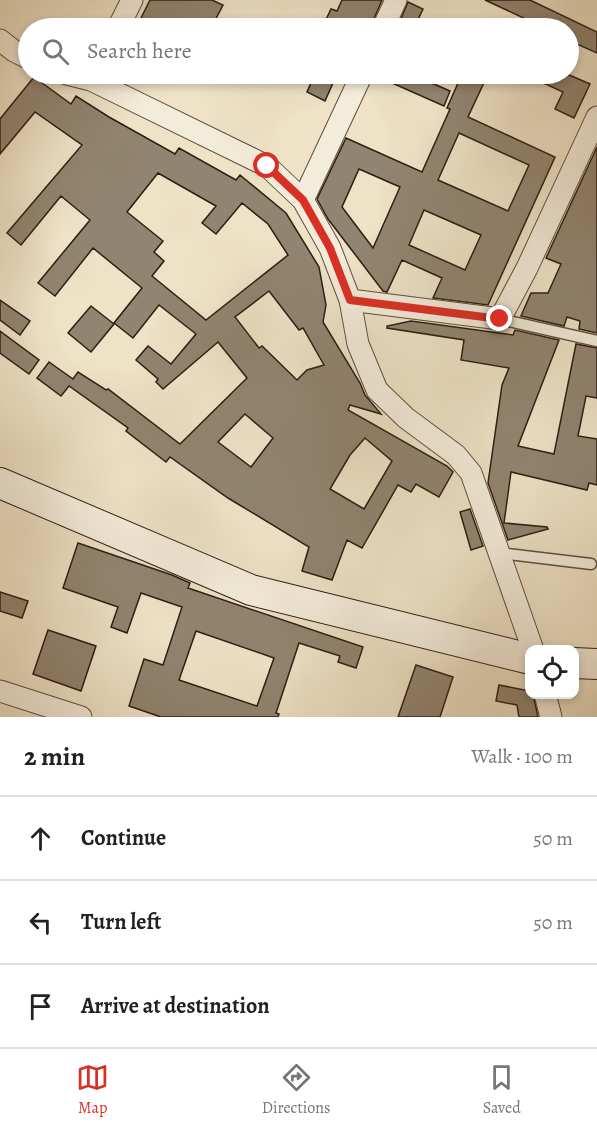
<!DOCTYPE html>
<html lang="en">
<head>
<meta charset="utf-8">
<style>
  body { margin:0; font-family:Alegreya,serif; background:#f6f6f6; color:#222 }
  .controls { position:absolute; right:18px; bottom:18px; display:grid; overflow:hidden; border-radius:12px; box-shadow:0 3px 9px #0003 }
  .controls button { width:54px; height:54px; display:grid; place-items:center; padding:0; border:0; border-bottom:2px solid #e0e0e0; background:#fff; color:#222; font:30px sans-serif }
  .stop { position:absolute; width:18px; height:18px; margin:-14px; border:4px solid #d93025; border-radius:50%; background:#fff }
  .stop.end { background:#d93025; border-color:#fff; box-shadow:0 2px 6px #0008 }
  .list { margin:0; padding:0; list-style:none }
  h2 { display:flex; justify-content:space-between; align-items:center; height:78px; margin:0; padding:0 24px; font-size:26px }
  h2 small { font-size:20px; font-weight:400; color:#767676 }
  .list li { display:grid; grid-template-columns:39px 1fr auto; gap:18px; align-items:center; box-sizing:border-box; height:84px; padding:0 24px; border-top:2px solid #e0e0e0 }
  .list b { display:block; font-size:22px; white-space:nowrap }
  .list em { font-size:20px; font-style:normal; color:#767676 }
  .icon { flex:none; width:33px; height:33px; fill:none; stroke:currentColor; stroke-width:2; stroke-linecap:round; stroke-linejoin:round }
  .map { position:relative; flex:none; width:597px; height:717px; overflow:hidden }
  .search { position:absolute; background:#fff; box-shadow:0 3px 9px #0003; left:18px; right:18px; top:18px; height:66px; display:flex; align-items:center; gap:15px; box-sizing:border-box; padding:0 21px; border-radius:33px; color:#767676; font-size:22px }
  .sheet { height:330px; background:#fff }
  nav { display:flex; justify-content:space-around; align-items:center; box-sizing:border-box; height:84px; border-top:2px solid #e0e0e0; background:#fff; font-size:16px; color:#767676 }
  nav a { display:grid; justify-items:center; gap:3px }
  nav .on { color:#d93025 }
  .map>svg:first-child { display:block }
  .building { fill:#918470; stroke:#2c1e11; stroke-width:1.5; fill-rule:evenodd }
  .lines { fill:none; stroke-linecap:round; stroke-linejoin:round }
  .lane-casing { stroke:#5c4f3e; stroke-width:13 }
  .street-casing { stroke:#5c4f3e; stroke-width:23 }
  .secondary-casing { stroke:#2c1e11; stroke-width:32 }
  .lane { stroke:#f4ecdb; stroke-width:10 }
  .street { stroke:#f4ecdb; stroke-width:21 }
  .secondary { stroke:#f4ecdb; stroke-width:30 }
  .route { stroke:#d93025; stroke-width:8 }
</style>
</head>
<body>
<div class="map">
<svg width="597" height="717" viewBox="0 0 597 717">
  <rect width="100%" height="100%" fill="#eee2c7"/>
  <filter id="stains"><feTurbulence type="fractalNoise" baseFrequency=".00333" numOctaves="4"/><feColorMatrix values="0 0 0 0 .2 0 0 0 0 .09 0 0 0 0 .02 0 0 0 .5 -.17"/></filter>
  <radialGradient id="worn" r=".72"><stop offset=".6" stop-color="#630" stop-opacity="0"/><stop offset="1" stop-color="#630" stop-opacity=".3"/></radialGradient>
  <g class="building">
    <path d="M150 0H212L223 5 211 28H136Z"/>
    <path d="M342 0H382L370 28H322L331 9 337 11Z"/>
    <path d="M485 0H530L597 32V53L568 40V28H545Z"/>
    <path d="M408 2 423 9 414 28H397Z"/>
    <path d="M315 74H337L325 101 307 92Z"/>
    <path d="M375 74H411L450 91 444 106 374 75Z"/>
    <path d="M462 74H488L468 117 555 157 488 305 433 298 442 278 402 260 387 292 383 291 328 219 317 199 346 138 422 172 450 109 447 108ZM459 133 529 165 508 211 438 180ZM359 169 400 187 373 248 342 207ZM424 210 481 235 465 270 409 245Z"/>
    <path d="M524 74H567L590 84 574 118 555 109 563 92Z"/>
    <path d="M34 77 71 104 76 96 109 117 175 154 179 148 236 180 240 175 286 213 319 267 326 305 323 322 360 383 365 395 381 414 350 405 348 410 447 466 453 472 439 497 416 484 411 492 398 485 362 548 347 540 332 580 302 571 309 547 228 498 170 457 166 462 126 431 128 428 69 386 61 396 37 378 49 362 73 379 78 372 106 390 108 389 180 444 247 378 218 342 163 389 156 382 158 379 136 360 148 346 171 364 196 334 159 305 133 338 114 323 142 288 93 248 55 296 38 283 90 220 61 196 21 245 7 233 82 145 35 112 0 154V119ZM158 173 216 206 202 223 216 234 242 203 268 224 288 255 206 320 152 276 164 261 154 252 163 241 127 212ZM269 291 299 330 303 328 324 365 307 370 297 380 262 346 259 348 235 317ZM245 414 273 438 251 467 218 442ZM365 438 392 461 364 509 330 489 350 455Z"/>
    <path d="M597 147V333L579 329 580 321 567 317 564 326 521 316 531 293H548L561 264 546 258Z"/>
    <path d="M0 300 30 321 20 335 0 320Z"/>
    <path d="M91 306 114 324 91 352 68 333Z"/>
    <path d="M411 321 513 335 515 330 559 340 518 446 554 454 576 344 597 348V398L586 396 578 436 597 439V485L589 483 587 490 511 472 504 523 547 527 548 529 508 540 488 483 502 385 509 368 461 360 464 340 387 328V326Z"/>
    <path d="M0 331 39 360 29 374 0 353Z"/>
    <path d="M470 509 483 546 471 550 460 512Z"/>
    <path d="M78 543 172 575 190 583 188 588 363 647 356 668 338 662 340 656 299 643 276 713 279 714 278 717H161L129 706 144 659 163 665 182 607 141 593 127 633 111 627 118 607 63 588ZM196 631 274 658 257 706 179 680Z"/>
    <path d="M0 592 28 601 22 618 0 611Z"/>
    <path d="M48 630 96 646 81 691 33 674Z"/>
    <path d="M416 665 453 677 440 717H398Z"/>
    <path d="M499 685 530 691V694H533L538 717H519L517 705 496 701Z"/>
  </g>
  <g class="lines">
    <defs>
      <g id="lane">
        <path d="M500 319 597 341"/>
        <path d="M499 553 591 564"/>
      </g>
      <g id="street">
        <path d="M118 28 132 0"/>
        <path d="M383 28 396 0"/>
        <path d="M0 40 14 51 28 58"/>
        <path d="M67 74 91 80 267 166 303 200 330 248 350 300 358 344 377 390 406 418 456 455 471 473 533 650"/>
        <path d="M303 200 362 74"/>
        <path d="M350 300 500 319 527 268 597 117"/>
        <path d="M0 691 81 717"/>
        <path d="M545 694 551 717"/>
      </g>
      <g id="secondary">
        <path d="M0 483 251 590 530 659"/>
        <path d="M574 663 597 664"/>
      </g>
    </defs>
    <use href="#lane" class="lane-casing"/>
    <use href="#street" class="street-casing"/>
    <use href="#secondary" class="secondary-casing"/>
    <use href="#lane" class="lane"/>
    <use href="#street" class="street"/>
    <use href="#secondary" class="secondary"/>
  </g>
  <g class="lines">
    <path class="route" d="M267 166 303 200 330 248 350 300 500 319"/>
  </g>
  <rect width="100%" height="100%" filter="url(#stains)"/>
  <rect width="100%" height="100%" fill="url(#worn)"/>
</svg>
<div class="controls">
<button><svg class="icon" aria-label="locate" viewBox="0 0 24 24"><circle cx="12" cy="12" r="6"/><path d="M12 2v4M12 18v4M2 12h4M18 12h4"/></svg></button>
</div>
<div class="stop" style="left:267px;top:166px"></div>
<div class="stop end" style="left:500px;top:319px"></div>
<div class="search"><svg class="icon" aria-label="search" viewBox="0 0 24 24"><circle cx="10" cy="10" r="6"/><path d="M15 15l6 6"/></svg>Search here</div>
</div>
<section class="sheet">
<h2>2 min<small>Walk · 100 m</small></h2>
<ul class="list">
<li><svg class="icon" aria-label="ahead" viewBox="0 0 24 24"><path d="M12 20V5M6 11l6-6 6 6"/></svg><div><b>Continue</b></div><em>50 m</em></li>
<li><svg class="icon" aria-label="left" viewBox="0 0 24 24"><path d="M17 20v-9H6M10 6l-5 5 5 5"/></svg><div><b>Turn left</b></div><em>50 m</em></li>
<li><svg class="icon" aria-label="arrive" viewBox="0 0 24 24"><path d="M6 21V4h12l-3 4 3 4H6"/></svg><div><b>Arrive at destination</b></div></li>
</ul>
</section>
<nav>
<a class="on"><svg class="icon" aria-label="map" viewBox="0 0 24 24"><path d="M3 6l6-2 6 2 6-2v14l-6 2-6-2-6 2zM9 4v14M15 6v14"/></svg>Map</a>
<a><svg class="icon" aria-label="directions" viewBox="0 0 24 24"><path d="M12 3l9 9-9 9-9-9zM9 14v-3h6M13 9l2 2-2 2"/></svg>Directions</a>
<a><svg class="icon" aria-label="saved" viewBox="0 0 24 24"><path d="M7 4h10v16l-5-4-5 4z"/></svg>Saved</a>
</nav>
</body>
</html>
